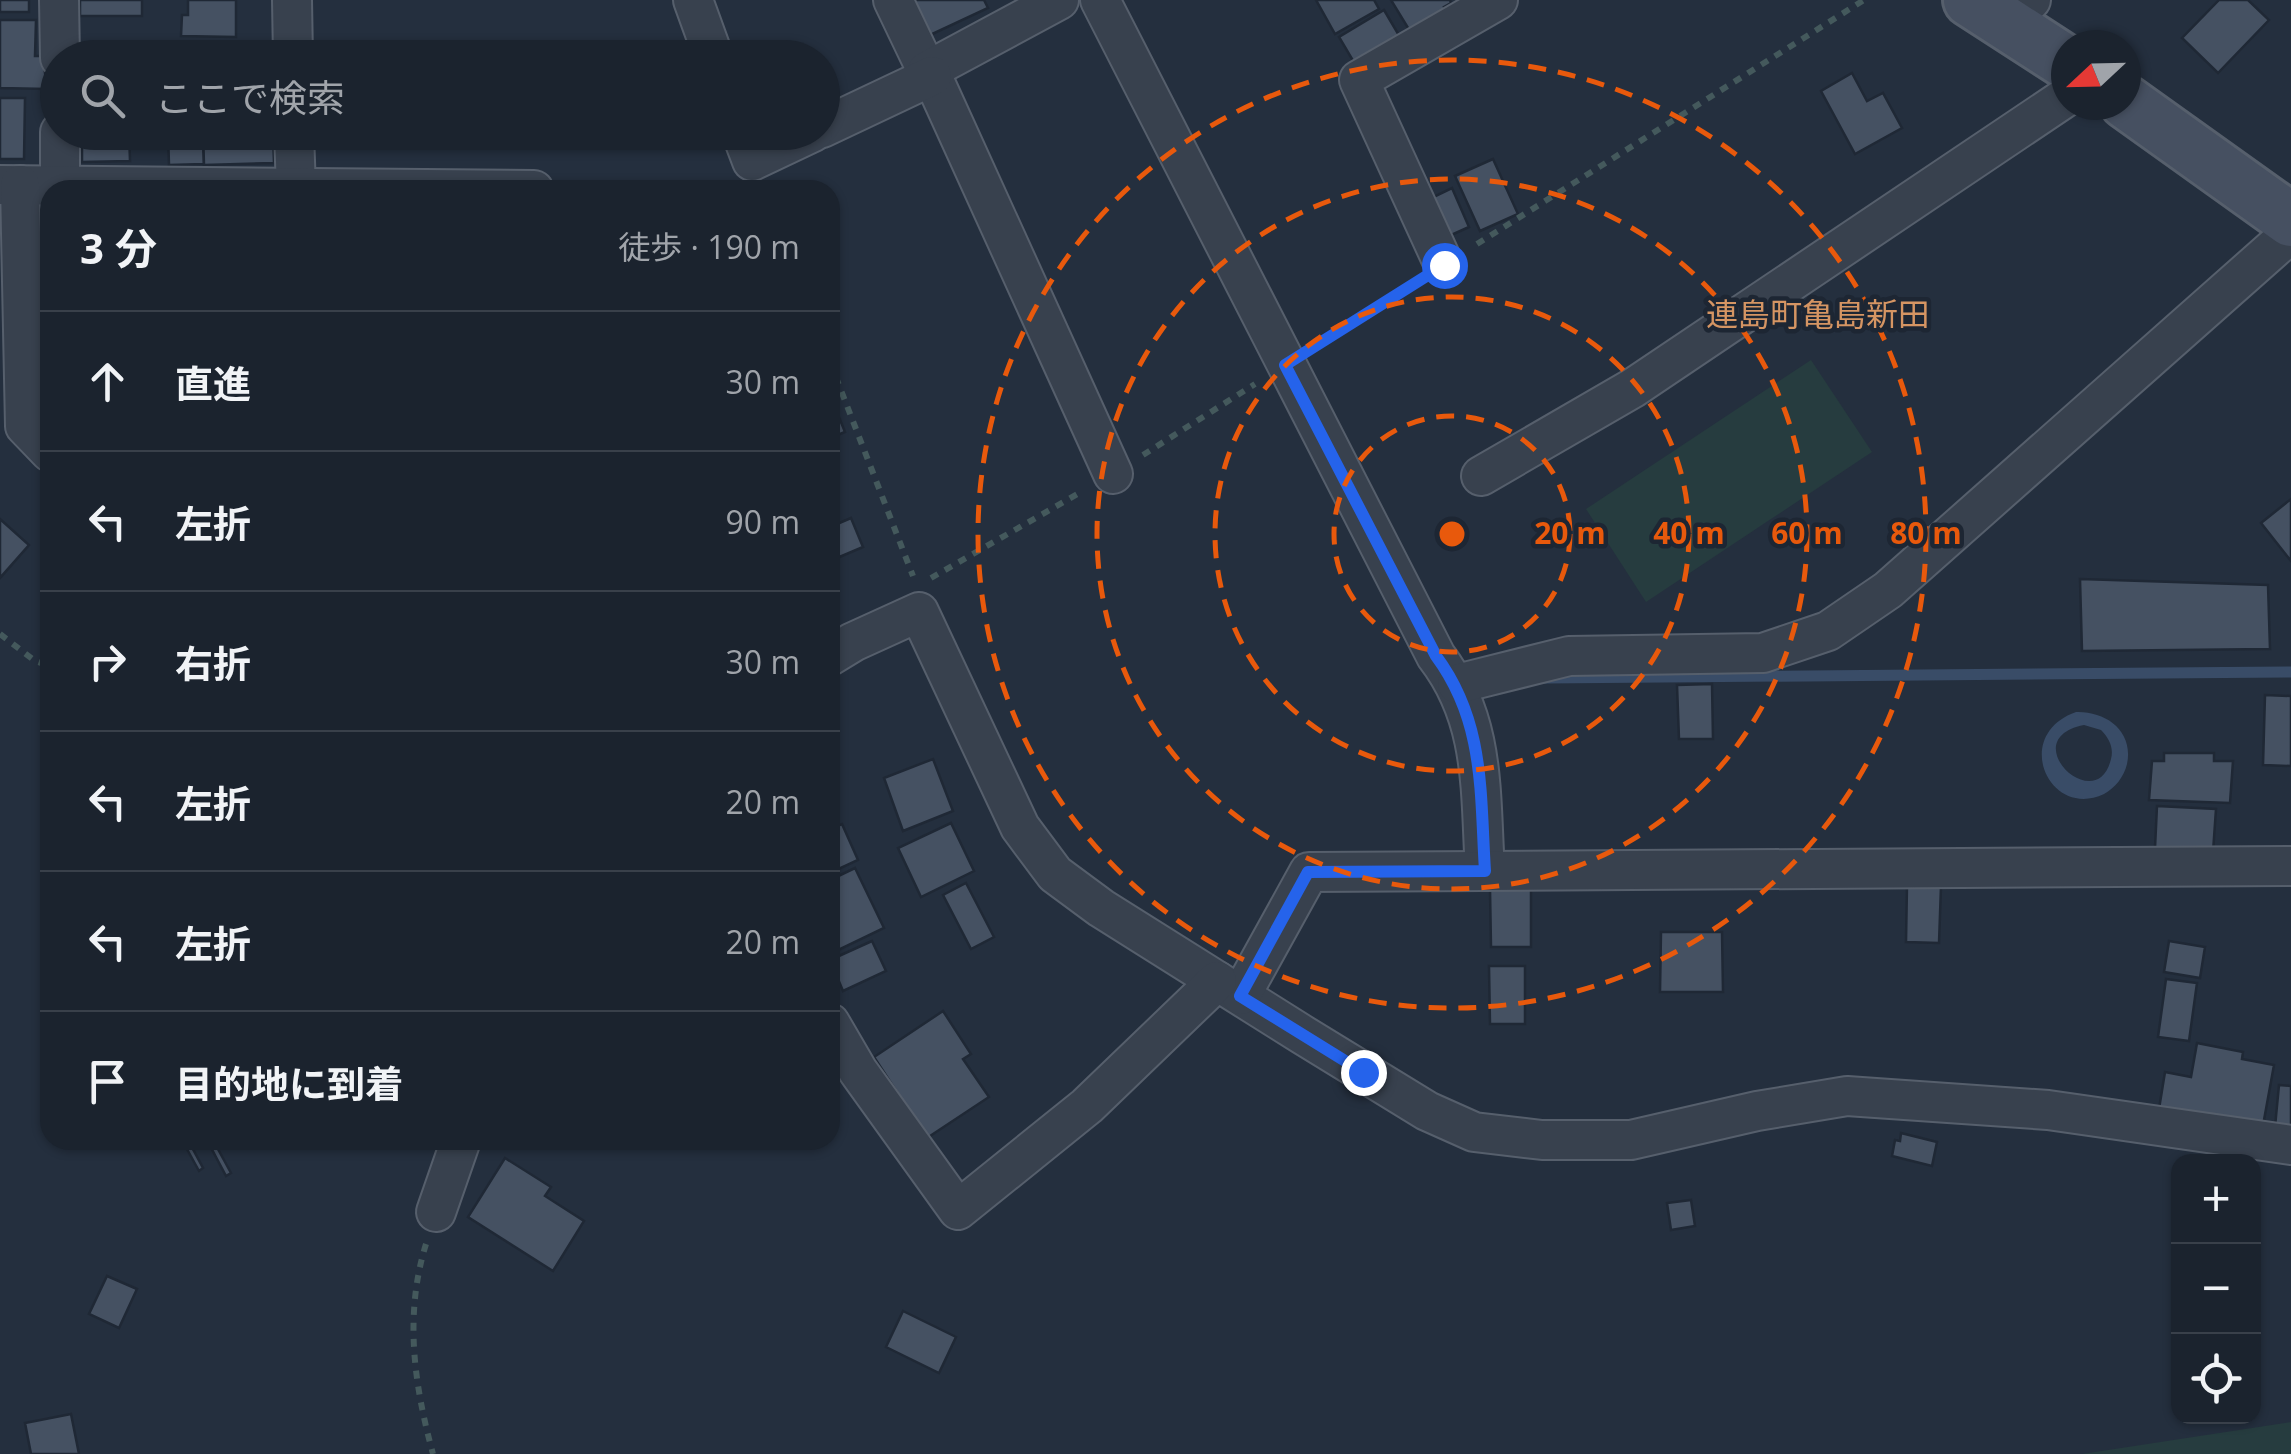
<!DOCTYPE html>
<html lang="ja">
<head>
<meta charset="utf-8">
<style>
  body { margin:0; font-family:"Open Sans","Noto Sans JP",sans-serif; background:#282f3a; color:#f1f3f6 }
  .controls { position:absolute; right:30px; bottom:30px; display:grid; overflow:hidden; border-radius:20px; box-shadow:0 2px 8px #0004 }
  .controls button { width:90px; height:90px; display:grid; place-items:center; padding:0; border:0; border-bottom:2px solid #39404a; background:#1b232e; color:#f1f3f6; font:50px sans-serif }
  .compass { position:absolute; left:2051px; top:30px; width:90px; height:90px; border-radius:50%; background:#1b232e; box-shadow:0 2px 8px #0004; rotate:248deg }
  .stop { position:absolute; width:30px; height:30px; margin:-22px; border:8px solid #2563eb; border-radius:50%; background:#fff }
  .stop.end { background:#2563eb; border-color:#fff; box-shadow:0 2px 10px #0008 }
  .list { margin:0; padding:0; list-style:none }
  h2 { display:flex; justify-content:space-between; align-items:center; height:130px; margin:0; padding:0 40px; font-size:42px }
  h2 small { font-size:32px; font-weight:400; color:#a0a4aa }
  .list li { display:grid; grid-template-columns:65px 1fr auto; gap:30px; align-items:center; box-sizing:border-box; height:140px; padding:0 40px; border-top:2px solid #39404a }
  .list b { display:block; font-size:38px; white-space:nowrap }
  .list em { font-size:32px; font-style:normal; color:#a0a4aa }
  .icon { flex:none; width:55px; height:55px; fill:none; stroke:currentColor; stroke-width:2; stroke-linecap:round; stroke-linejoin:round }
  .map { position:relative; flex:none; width:2291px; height:1454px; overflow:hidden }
  .search { position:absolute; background:#1b232e; box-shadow:0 2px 8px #0004; left:40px; top:40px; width:800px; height:110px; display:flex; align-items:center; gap:25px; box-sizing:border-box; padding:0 35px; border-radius:55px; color:#a0a4aa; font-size:38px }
  .panel { position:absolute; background:#1b232e; box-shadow:0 2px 8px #0004; left:40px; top:180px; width:800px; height:970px; border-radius:30px }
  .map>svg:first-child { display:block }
  .green { fill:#263c3f }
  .water { fill:#394c67; fill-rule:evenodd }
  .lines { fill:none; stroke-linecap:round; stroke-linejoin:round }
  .stream { stroke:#394c67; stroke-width:11 }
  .building { fill:#455162; stroke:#1f2835; stroke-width:2.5 }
  .street-casing { stroke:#565f6c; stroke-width:42 }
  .secondary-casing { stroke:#565f6c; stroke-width:58 }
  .path { stroke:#44595c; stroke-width:6; stroke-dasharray:8 8; stroke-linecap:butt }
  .street { stroke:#38414e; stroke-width:38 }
  .secondary { stroke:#465061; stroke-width:52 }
  .route { stroke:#2563eb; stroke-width:12 }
  .ring { fill:none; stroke:#e8590c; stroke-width:5; stroke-dasharray:18 12 }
  .labels { text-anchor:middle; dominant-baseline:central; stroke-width:9; stroke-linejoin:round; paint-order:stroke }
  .quarter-label { font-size:32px; fill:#d59563; stroke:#1d2633 }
  .centre { fill:#e8590c; stroke:#1d2633; stroke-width:5 }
  .ring-label { font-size:30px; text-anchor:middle; font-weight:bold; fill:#e8590c; stroke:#1d2633; stroke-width:9; stroke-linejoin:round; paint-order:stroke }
</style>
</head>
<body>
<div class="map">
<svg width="2291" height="1454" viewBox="0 0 2291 1454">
  <rect width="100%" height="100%" fill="#242f3e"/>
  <g class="green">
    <path d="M1811 360 1872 452 1646 602 1586 509Z"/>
    <path d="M2291 1422V1454H2082Z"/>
  </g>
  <path class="water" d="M2076 712C2106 711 2134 731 2127 764 2124 777 2115 788 2104 794 2049 820 2011 735 2076 712ZM2084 725 2101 730C2109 738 2114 748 2111 759 2097 819 2013 739 2084 725Z"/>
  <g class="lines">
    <path class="stream" d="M1545 678 2291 672"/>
  </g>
  <g class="building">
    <rect x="0" y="0" width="29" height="12"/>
    <rect x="80" y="0" width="62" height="16"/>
    <path d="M188 0H236V37L181 36 182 15H188Z"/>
    <path d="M909 0H984L988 8 928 36Z"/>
    <path d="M1316 0H1374L1379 9 1335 34Z"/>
    <path d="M1391 0H1450L1451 3 1444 7 1451 19 1416 41Z"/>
    <path d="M2219 0H2248L2269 20 2218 73 2182 38Z"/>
    <path d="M1384 10 1400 37 1362 76 1339 37Z"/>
    <path d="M0 20H36L35 56H43L47 89 0 88Z"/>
    <path d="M1852 73 1867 101 1883 93 1902 128 1855 154 1821 91Z"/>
    <path d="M0 98H25L24 159H0Z"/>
    <path d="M82 132H129L130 161 82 162Z"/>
    <path d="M168 132H203L204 164 169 165Z"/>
    <path d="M203 132H273L274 163 204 165Z"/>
    <rect x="326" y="132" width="56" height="6"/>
    <path d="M1493 159 1518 214 1480 231 1455 176Z"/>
    <path d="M1452 188 1469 227 1438 241 1421 203Z"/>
    <path d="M44 306H50V362H46Z"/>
    <path d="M830 395 845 432 830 438Z"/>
    <path d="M2291 499V561L2261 523Z"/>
    <path d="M851 518 863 547 830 561V527Z"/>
    <path d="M0 519 29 545 0 578Z"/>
    <path d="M2080 579 2268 585 2270 649 2082 651Z"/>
    <path d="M1712 684 1713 739H1679L1677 685Z"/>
    <path d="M2265 695 2291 696V766L2263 765Z"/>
    <path d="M2164 753H2214V761H2233L2230 803 2149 800 2152 761H2164Z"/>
    <path d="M933 759 953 811 903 831 884 778Z"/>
    <path d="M2157 806 2216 809 2213 852 2155 848Z"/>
    <path d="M951 823 974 871 921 897 898 848Z"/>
    <path d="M842 824 858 860 830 873V829Z"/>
    <path d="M855 868 884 928 830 954V880Z"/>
    <path d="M966 883 994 937 971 949 943 895Z"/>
    <path d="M1907 885 1941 886 1939 943 1906 942Z"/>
    <path d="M1490 889H1531V947H1491Z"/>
    <path d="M1661 932H1722L1723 992H1660Z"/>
    <path d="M872 941 886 971 843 991 830 960Z"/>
    <path d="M2169 941 2205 947 2200 978 2164 972Z"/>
    <path d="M1489 966H1525V1024H1490Z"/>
    <path d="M2166 979 2197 983 2189 1041 2158 1037Z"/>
    <path d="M943 1011 971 1054 963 1059 989 1097 927 1138 874 1057Z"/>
    <path d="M2197 1043 2243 1052 2242 1059 2274 1065 2262 1131 2158 1115 2165 1072 2191 1077Z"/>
    <path d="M2279 1085 2291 1086V1129L2275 1127Z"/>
    <path d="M1901 1133 1937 1142 1932 1166 1892 1156 1895 1140 1900 1141Z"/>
    <path d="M182 1140H188L203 1168 199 1171Z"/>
    <path d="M207 1140H213L231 1173 226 1176Z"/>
    <path d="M505 1158 551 1187 545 1196 584 1221 553 1271 468 1217Z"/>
    <path d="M1691 1200 1695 1226 1671 1230 1667 1203Z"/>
    <path d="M107 1276 137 1289 119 1328 89 1314Z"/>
    <path d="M903 1311 956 1337 939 1373 886 1347Z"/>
    <path d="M71 1414 79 1454H31L25 1423Z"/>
  </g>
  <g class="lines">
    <defs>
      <g id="street">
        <path d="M59 0 60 58"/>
        <path d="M292 0 293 58"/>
        <path d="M693 0 714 58"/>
        <path d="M893 0 927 71 932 76 1113 474"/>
        <path d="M1100 0 1436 656C1486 721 1480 792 1485 871"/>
        <path d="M2004 24 2031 0"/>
        <path d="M927 71 1059 0"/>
        <path d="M822 128 932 76"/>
        <path d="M60 132V185"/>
        <path d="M294 132 296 190"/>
        <path d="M741 132 752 161 813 132"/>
        <path d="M0 185 534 190"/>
        <path d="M20 185 25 426 50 452"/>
        <path d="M1444 265 1359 80 1498 0"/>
        <path d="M1481 476 1633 388 2066 97"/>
        <path d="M830 656 853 642 919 612 1020 827 1055 874 1101 908 1303 1035 1427 1111 1474 1132 1542 1140H1631L1757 1111 1847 1096 2048 1110 2291 1145"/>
        <path d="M1457 684 1569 656 1763 653 1828 631 1888 590 2291 233"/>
        <path d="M1241 995 1309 872 2291 866"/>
        <path d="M830 1023 858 1071 958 1210 1087 1106 1217 981"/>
        <path d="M436 1212 461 1140"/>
      </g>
      <g id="secondary">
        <path d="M1970 0 2066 62"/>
        <path d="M2126 102 2291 220"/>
      </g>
    </defs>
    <use href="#street" class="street-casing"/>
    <use href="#secondary" class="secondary-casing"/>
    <g class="path">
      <path d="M1477 244 1864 0"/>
      <path d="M1316 346 1416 283"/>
      <path d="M830 362 913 576"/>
      <path d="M1143 455 1255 384"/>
      <path d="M931 578 1081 492"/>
      <path d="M0 634 35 661 50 666"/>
      <path d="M426 1244C404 1315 414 1384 433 1454"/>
    </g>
    <use href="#street" class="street"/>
    <use href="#secondary" class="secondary"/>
  </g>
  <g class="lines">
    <path class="route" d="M1363 1072 1240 996 1308 872 1485 871C1480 792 1485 722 1436 656L1285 365 1444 265"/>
  </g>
  <g class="ring">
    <circle cx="1452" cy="534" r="118"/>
    <circle cx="1452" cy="534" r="237"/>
    <circle cx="1452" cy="534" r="355"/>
    <circle cx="1452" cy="534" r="474"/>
  </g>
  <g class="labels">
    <g class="quarter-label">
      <text x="1818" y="313">連島町亀島新田</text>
    </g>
  </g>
  <circle cx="1452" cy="534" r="15" class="centre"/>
  <g class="ring-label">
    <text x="1570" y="544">20 m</text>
    <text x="1689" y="544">40 m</text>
    <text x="1807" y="544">60 m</text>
    <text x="1926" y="544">80 m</text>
  </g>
</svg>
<div class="controls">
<button>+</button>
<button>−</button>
<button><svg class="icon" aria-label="locate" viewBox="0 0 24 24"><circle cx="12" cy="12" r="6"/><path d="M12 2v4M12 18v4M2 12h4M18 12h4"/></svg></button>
</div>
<svg class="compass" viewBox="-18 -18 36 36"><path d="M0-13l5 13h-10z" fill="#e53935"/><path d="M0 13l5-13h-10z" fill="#a0a4aa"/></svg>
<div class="stop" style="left:1444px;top:265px"></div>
<div class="stop end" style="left:1363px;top:1072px"></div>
<div class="search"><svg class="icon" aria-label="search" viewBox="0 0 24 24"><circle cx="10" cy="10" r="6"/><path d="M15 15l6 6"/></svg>ここで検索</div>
<section class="panel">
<h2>3 分<small>徒歩 · 190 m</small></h2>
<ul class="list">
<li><svg class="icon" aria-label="ahead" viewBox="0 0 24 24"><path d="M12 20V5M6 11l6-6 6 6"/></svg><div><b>直進</b></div><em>30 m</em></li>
<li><svg class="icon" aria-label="left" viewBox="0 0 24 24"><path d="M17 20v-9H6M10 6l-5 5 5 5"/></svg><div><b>左折</b></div><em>90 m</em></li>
<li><svg class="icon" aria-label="right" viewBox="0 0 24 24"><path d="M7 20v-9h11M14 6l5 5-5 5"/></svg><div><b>右折</b></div><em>30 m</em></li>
<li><svg class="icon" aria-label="left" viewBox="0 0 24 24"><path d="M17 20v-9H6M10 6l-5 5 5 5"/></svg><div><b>左折</b></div><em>20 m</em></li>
<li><svg class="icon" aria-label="left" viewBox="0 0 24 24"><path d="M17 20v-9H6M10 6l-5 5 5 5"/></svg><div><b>左折</b></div><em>20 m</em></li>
<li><svg class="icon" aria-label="arrive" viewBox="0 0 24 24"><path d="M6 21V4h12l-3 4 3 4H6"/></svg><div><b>目的地に到着</b></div></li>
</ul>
</section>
</div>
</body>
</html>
